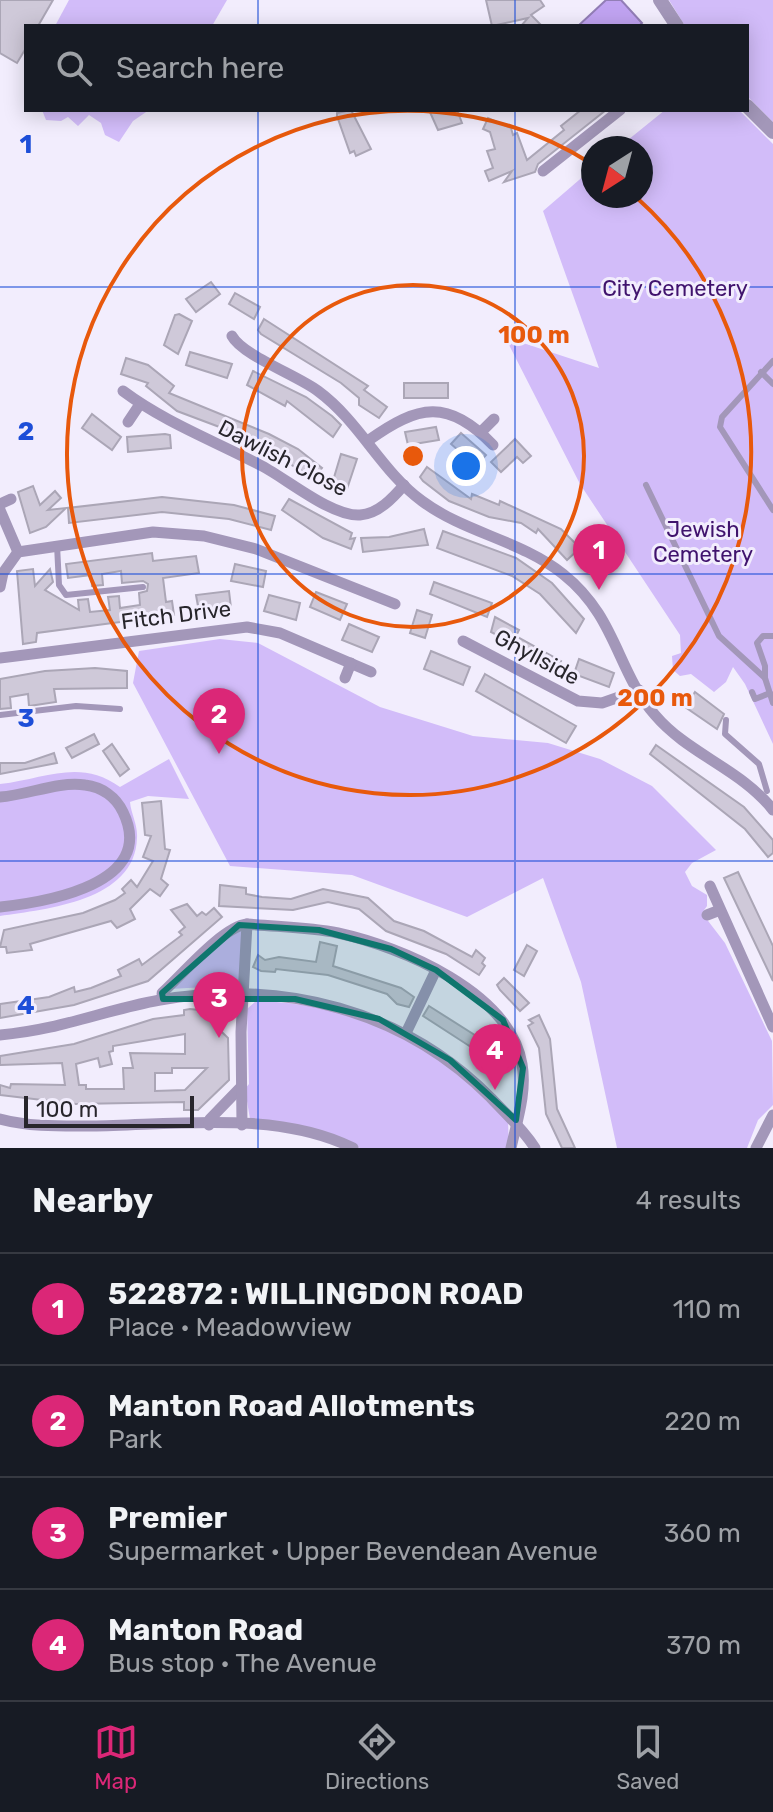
<!DOCTYPE html>
<html lang="en">
<head>
<meta charset="utf-8">
<style>
  body { margin:0; font-family:Rubik,sans-serif; background:#242831; color:#f1f3f6 }
  .compass { position:absolute; left:581px; top:136px; width:72px; height:72px; border-radius:50%; background:#171b24; box-shadow:0 4px 20px #0003; rotate:216deg }
  .scale { position:absolute; left:24px; bottom:20px; width:170px; box-sizing:border-box; padding-left:8px; border:4px solid #28262c; border-top:0; font-size:22px; line-height:28px; white-space:nowrap; color:#28262c; -webkit-text-stroke:6px #f2edfd; paint-order:stroke }
  .you { position:absolute; left:466px; top:466px; width:28px; height:28px; margin:-20px; border:6px solid #fff; border-radius:50%; background:#1a73e8; box-shadow:0 0 0 12px #1a73e833 }
  .badge { display:grid; place-items:center; width:52px; height:52px; border-radius:50%; background:#db2777; color:#fff; font-size:26px; font-weight:700 }
  .pin { position:absolute; translate:-50% -66px; filter:drop-shadow(0 2px 4px #0008) }
  .pin::after { content:''; position:absolute; top:42px; width:28px; height:24px; background:inherit; clip-path:polygon(0 0,100% 0,50% 100%) }
  .list { margin:0; padding:0; list-style:none }
  h2 { display:flex; justify-content:space-between; align-items:center; height:104px; margin:0; padding:0 32px; font-size:34px }
  h2 small { font-size:26px; font-weight:400; color:#9ea1a6 }
  .list li { display:grid; grid-template-columns:52px 1fr auto; gap:24px; align-items:center; box-sizing:border-box; height:112px; padding:0 32px; border-top:2px solid #363941 }
  .list b { display:block; font-size:30px; white-space:nowrap }
  .list p { margin:0; font-size:26px; white-space:nowrap; color:#9ea1a6 }
  .list em { font-size:26px; font-style:normal; color:#9ea1a6 }
  .icon { flex:none; width:44px; height:44px; fill:none; stroke:currentColor; stroke-width:2; stroke-linecap:round; stroke-linejoin:round }
  .map { position:relative; flex:none; width:773px; height:1148px; overflow:hidden }
  .search { position:absolute; background:#171b24; box-shadow:0 4px 20px #0003; left:24px; right:24px; top:24px; height:88px; display:flex; align-items:center; gap:20px; box-sizing:border-box; padding:0 28px; border-radius:0px; color:#9ea1a6; font-size:30px }
  .sheet { height:552px; background:#171b24 }
  nav { display:flex; justify-content:space-around; align-items:center; box-sizing:border-box; height:112px; border-top:2px solid #363941; background:#171b24; font-size:22px; color:#9ea1a6 }
  nav a { display:grid; justify-items:center; gap:4px }
  nav .on { color:#db2777 }
  .map>svg:first-child { display:block }
  .green { fill:#d2bcf9 }
  .water { fill:#c0a3f1; stroke:#927eb6; stroke-width:2 }
  .building { fill:#cfc9d9; stroke:#aba6b6; stroke-width:2; fill-rule:evenodd }
  .lines { fill:none; stroke-linecap:round; stroke-linejoin:round }
  .service { stroke:#a397b9; stroke-width:6 }
  .minor { stroke:#a397b9; stroke-width:11 }
  .tertiary { stroke:#a397b9; stroke-width:14 }
  .marked { fill:#0f766e; fill-opacity:0.2; stroke:#0f766e; stroke-width:6; stroke-linejoin:round }
  .grid { fill:none; stroke:#1d4ed8; stroke-width:2; stroke-opacity:0.55 }
  .ring { fill:none; stroke:#e8590c; stroke-width:4 }
  .labels { text-anchor:middle; dominant-baseline:central; stroke-width:6; stroke-linejoin:round; paint-order:stroke }
  .park-label { font-size:22px; fill:#40136d; stroke:#f2edfd }
  .street-label { font-size:22px; fill:#28262c; stroke:#f2edfd }
  .grid-label { font-size:26px; text-anchor:middle; font-weight:bold; fill:#1d4ed8; stroke:#f2edfd; stroke-width:6; stroke-linejoin:round; paint-order:stroke }
  .centre { fill:#e8590c; stroke:#f2edfd; stroke-width:4 }
  .ring-label { font-size:24px; text-anchor:middle; font-weight:bold; fill:#e8590c; stroke:#f2edfd; stroke-width:6; stroke-linejoin:round; paint-order:stroke }
</style>
</head>
<body>
<div class="map">
<svg width="773" height="1148" viewBox="0 0 773 1148">
  <rect width="100%" height="100%" fill="#f2edfd"/>
  <g class="green">
    <path d="M69 0H227L212 26H55Z"/>
    <path d="M669 0H773V122L747 96V26H685Z"/>
    <path d="M42 110H149L133 121 119 142 105 135 101 123 89 115 78 126 68 117 61 121 46 120Z"/>
    <path d="M665 110H739L773 144V744L745 684 733 667 726 682 714 692 691 674 680 676 673 670 672 656 681 653 680 635 580 484 505 337 599 368 543 211 593 168V196H641V148H618Z"/>
    <path d="M220 639 258 643 380 707 473 736 548 743 600 759 652 786 716 850 692 863 685 872 692 886 707 895V906L702 913 725 943 772 1041 773 1105 758 1120 747 1148H617L581 982 543 878 467 917 352 875 230 866 133 683 139 651Z"/>
    <path d="M169 759 189 799 148 796 130 802C131 814 138 825 137 838 135 901 47 909 0 916V784C45 779 80 758 120 787Z"/>
    <path d="M241 927 242 985 170 989Z"/>
    <path d="M256 1001C310 1001 392 1022 435 1055 461 1075 484 1099 508 1121L509 1148H360L250 1119 245 1089 249 1084 247 1009Z"/>
  </g>
  <path class="water" d="M606 0H621L642 23 639 26H578Z"/>
  <g class="building">
    <path d="M0 0H53L38 26H26V48L17 63 0 53Z"/>
    <path d="M486 0H540L544 6 531 15 542 26H521L528 18 492 26Z"/>
    <path d="M351 110 371 149 356 156 354 151 350 153 337 116V113Z"/>
    <path d="M429 110H457L462 123 438 130Z"/>
    <path d="M581 110H606L538 164 535 172 504 182 512 171 489 181 485 171 493 168 487 151 495 149 490 132 483 129 488 118 511 128 513 135 517 133 527 160 564 130 561 126Z"/>
    <path d="M211 282 220 294 196 312 186 299Z"/>
    <path d="M235 293 260 307 254 319 229 304Z"/>
    <path d="M179 314 192 321 178 354 164 345 175 315Z"/>
    <path d="M264 319 368 386 364 390 387 407 379 418 359 405V398L341 383 261 334 258 330Z"/>
    <path d="M190 352 232 364 227 378 186 365Z"/>
    <path d="M126 358 148 365 174 386 169 393 269 434 298 449 322 468 314 478 238 434 177 411 146 386 148 383 121 374Z"/>
    <path d="M253 371 306 397 332 416 341 425 333 437 287 401 285 406 247 385Z"/>
    <rect x="404" y="383" width="44" height="15"/>
    <path d="M92 414 121 437 112 450 82 428Z"/>
    <path d="M436 427 439 440 408 445 405 432Z"/>
    <path d="M461 433 486 455 476 466 451 444Z"/>
    <path d="M165 434 170 435 171 448 128 452 127 437Z"/>
    <path d="M515 439 531 456 523 463 517 457 501 472 491 462Z"/>
    <path d="M341 454 357 459 347 489 332 484Z"/>
    <path d="M427 467 471 499 472 494 499 505 500 501 561 529 580 548 567 560 538 529 536 533 521 523 489 517 449 501 423 481 420 477Z"/>
    <path d="M33 486 40 505 55 491 61 498 48 510 66 508 46 527 30 533 18 492Z"/>
    <path d="M162 497 234 505 275 516 271 530 229 519 162 512 69 523 68 508Z"/>
    <path d="M289 499 352 533 350 539 355 538 351 549 323 538 282 510Z"/>
    <path d="M424 529 428 545 363 552 361 538 389 537Z"/>
    <path d="M443 531 516 558 552 583 584 619 576 633 540 594 512 576 437 548Z"/>
    <path d="M152 553 153 561 196 556 199 573 163 578 166 602 172 601 174 615 37 633 36 642 23 644 17 571 33 569 35 586 50 569 53 582 45 590 79 610 78 600 88 599 90 612 110 610 108 597 119 596 120 608 140 605 139 593 147 591 148 584 143 581 122 583 121 571 102 574 103 585 92 586 91 575 68 578 66 564Z"/>
    <path d="M235 564 266 571 263 587 231 581Z"/>
    <path d="M434 582 492 603 487 617 430 594Z"/>
    <path d="M229 591 231 608 199 612 196 595Z"/>
    <path d="M316 592 347 604 340 620 310 607Z"/>
    <path d="M269 595 300 603 296 620 264 611Z"/>
    <path d="M417 610 432 615 425 638 410 633Z"/>
    <path d="M495 617 519 630 516 636 561 661 554 672 520 655 519 647 491 632Z"/>
    <path d="M349 624 379 637 372 652 342 640Z"/>
    <path d="M431 651 470 667 463 685 424 669Z"/>
    <path d="M579 659 614 673 609 687 574 674Z"/>
    <path d="M95 668 127 671V688L54 689 56 702 29 706 28 694 10 697 11 708 0 709V679L45 671Z"/>
    <path d="M485 674 576 726 566 743 476 691Z"/>
    <path d="M695 692 724 714 717 729 685 707Z"/>
    <path d="M94 734 99 744 72 758 66 748Z"/>
    <path d="M112 744 129 769 120 776 103 751Z"/>
    <path d="M656 745 744 807 773 840V853L768 857 745 829 650 754Z"/>
    <path d="M54 753 57 763 0 774V763H25Z"/>
    <path d="M161 801 165 849 170 850 161 879 168 885 160 896 150 889 130 909 135 919 117 928 111 921 30 944 32 950 7 953 6 947H0L4 930 83 913 115 900 125 893 122 889 131 880 137 887 153 861 143 857 151 836 145 835 142 803Z"/>
    <path d="M738 872 773 946V981L724 878Z"/>
    <path d="M220 885 246 888V894L262 897 291 899 323 889 368 898 394 921 424 931 472 957 476 950 485 958 482 963 485 966 479 975 446 954 386 931 359 909 328 902 293 910 219 906Z"/>
    <path d="M187 904 197 916 202 912 206 915 214 908 222 917 148 981 74 1005 0 1018V1004L49 997 74 987 75 992 91 988 121 976 118 970 139 959 142 965 182 935 179 932 185 927 171 910Z"/>
    <path d="M320 942 337 946 333 966 401 988 414 997 409 1007 397 1004 387 994 328 975 276 969 275 972 261 971 253 967 258 955 265 960 279 957 316 962Z"/>
    <path d="M527 945 537 951 524 976 514 970Z"/>
    <path d="M504 978 529 1003 520 1011 500 990 497 985Z"/>
    <path d="M429 1006 481 1039 474 1049 423 1016Z"/>
    <path d="M190 1009 199 1010 228 1038 229 1080 198 1110H184V1102L76 1104 0 1095V1085L10 1088 11 1084 65 1085 62 1063 0 1065V1056L74 1044 153 1019 184 1015V1010ZM185 1034V1054L130 1053 133 1068H123L124 1089H86V1085H79L76 1064 98 1058 100 1067 112 1064 109 1052 113 1051V1046ZM172 1068H207L185 1090 155 1091V1073H172Z"/>
    <path d="M539 1015 550 1039 557 1109 575 1148H562L546 1114 539 1048 528 1026 533 1023 529 1020Z"/>
    <path d="M491 1046 494 1061 507 1046V1071L497 1073 484 1061 481 1049Z"/>
  </g>
  <g class="lines">
    <g class="service">
      <path d="M773 361 722 417 720 427 773 510"/>
      <path d="M761 372 773 384"/>
      <path d="M646 485 719 636 765 678 773 703"/>
      <path d="M57 545 59 585 66 595 143 587"/>
      <path d="M765 678V666L757 643 763 636H773"/>
      <path d="M752 692 755 699 770 693"/>
      <path d="M0 715 76 706 120 709"/>
      <path d="M726 720 725 734 759 764 767 791"/>
    </g>
    <g class="minor">
      <path d="M543 171 620 110"/>
      <path d="M232 336C242 355 298 376 318 391 360 422 381 471 422 501 465 533 520 540 563 574 617 617 616 670 655 715 688 754 741 769 773 810"/>
      <path d="M123 391C166 423 215 441 262 466 287 479 332 517 360 515 378 514 393 498 404 485"/>
      <path d="M128 422 140 404"/>
      <path d="M481 432 494 419"/>
      <path d="M369 440C418 405 448 398 493 445"/>
      <path d="M0 504 11 499"/>
      <path d="M0 510 18 552"/>
      <path d="M0 587 3 573 18 552 153 532 204 536 256 549 395 604"/>
      <path d="M463 641 578 701 602 703 639 690"/>
      <path d="M0 658 247 627 280 633 371 672"/>
      <path d="M345 678 351 663"/>
      <path d="M0 797C28 795 58 781 85 785 102 787 116 797 123 812 158 884 46 902 0 907"/>
      <path d="M710 886 773 1027"/>
      <path d="M707 915 720 910"/>
      <path d="M163 999 162 993C182 975 222 927 247 924"/>
      <path d="M406 1033 436 970"/>
      <path d="M0 1035C60 1030 104 1010 160 1000 283 979 404 1010 491 1098 507 1115 522 1128 535 1148"/>
      <path d="M0 1119C30 1127 61 1126 92 1126 174 1125 278 1110 353 1148"/>
      <path d="M209 1125 210 1119 240 1088"/>
      <path d="M242 1125 241 1032 247 924C277 927 308 927 338 933 402 947 510 992 522 1064 527 1092 517 1121 511 1148"/>
      <path d="M756 1148 773 1115"/>
    </g>
    <g class="tertiary">
      <path d="M660 0 677 26"/>
      <path d="M747 106 773 132"/>
    </g>
  </g>
  <path class="marked" d="M239 925 319 930 391 949 436 970 503 1020 523 1068 516 1120 450 1060 379 1019 295 999H163L162 993Z"/>
  <path class="grid" d="M258 0V26M515 0V26M258 110V1148M515 110V1148M0 287H773M0 574H773M0 861H773"/>
  <g class="ring">
    <circle cx="413" cy="456" r="171"/>
    <path d="M637 198A342 342 0 1 1 592 164"/>
  </g>
  <g class="labels">
    <g class="park-label">
      <text x="675" y="288">City Cemetery</text>
      <text x="703" y="529">Jewish<tspan x="703" dy="25">Cemetery</tspan></text>
    </g>
    <g class="street-label">
      <text transform="translate(283 458) rotate(27)">Dawlish Close</text>
      <text transform="translate(176 615) rotate(-7)">Fitch Drive</text>
      <text transform="translate(537 657) rotate(28)">Ghyllside</text>
    </g>
  </g>
  <g class="grid-label">
    <text x="26" y="153">1</text>
    <text x="26" y="440">2</text>
    <text x="26" y="727">3</text>
    <text x="26" y="1014">4</text>
  </g>
  <circle cx="413" cy="456" r="12" class="centre"/>
  <g class="ring-label">
    <text x="534" y="343">100 m</text>
    <text x="655" y="706">200 m</text>
  </g>
</svg>
<svg class="compass" viewBox="-18 -18 36 36"><path d="M0-13l5 13h-10z" fill="#e53935"/><path d="M0 13l5-13h-10z" fill="#9ea1a6"/></svg>
<div class="scale">100 m</div>
<div class="you"></div>
<div class="pin badge" style="left:599px;top:590px">1</div>
<div class="pin badge" style="left:219px;top:754px">2</div>
<div class="pin badge" style="left:219px;top:1038px">3</div>
<div class="pin badge" style="left:495px;top:1090px">4</div>
<div class="search"><svg class="icon" aria-label="search" viewBox="0 0 24 24"><circle cx="10" cy="10" r="6"/><path d="M15 15l6 6"/></svg>Search here</div>
</div>
<section class="sheet">
<h2>Nearby<small>4 results</small></h2>
<ul class="list">
<li><span class="badge">1</span><div><b>522872 : WILLINGDON ROAD</b><p>Place · Meadowview</p></div><em>110 m</em></li>
<li><span class="badge">2</span><div><b>Manton Road Allotments</b><p>Park</p></div><em>220 m</em></li>
<li><span class="badge">3</span><div><b>Premier</b><p>Supermarket · Upper Bevendean Avenue</p></div><em>360 m</em></li>
<li><span class="badge">4</span><div><b>Manton Road</b><p>Bus stop · The Avenue</p></div><em>370 m</em></li>
</ul>
</section>
<nav>
<a class="on"><svg class="icon" aria-label="map" viewBox="0 0 24 24"><path d="M3 6l6-2 6 2 6-2v14l-6 2-6-2-6 2zM9 4v14M15 6v14"/></svg>Map</a>
<a><svg class="icon" aria-label="directions" viewBox="0 0 24 24"><path d="M12 3l9 9-9 9-9-9zM9 14v-3h6M13 9l2 2-2 2"/></svg>Directions</a>
<a><svg class="icon" aria-label="saved" viewBox="0 0 24 24"><path d="M7 4h10v16l-5-4-5 4z"/></svg>Saved</a>
</nav>
</body>
</html>
